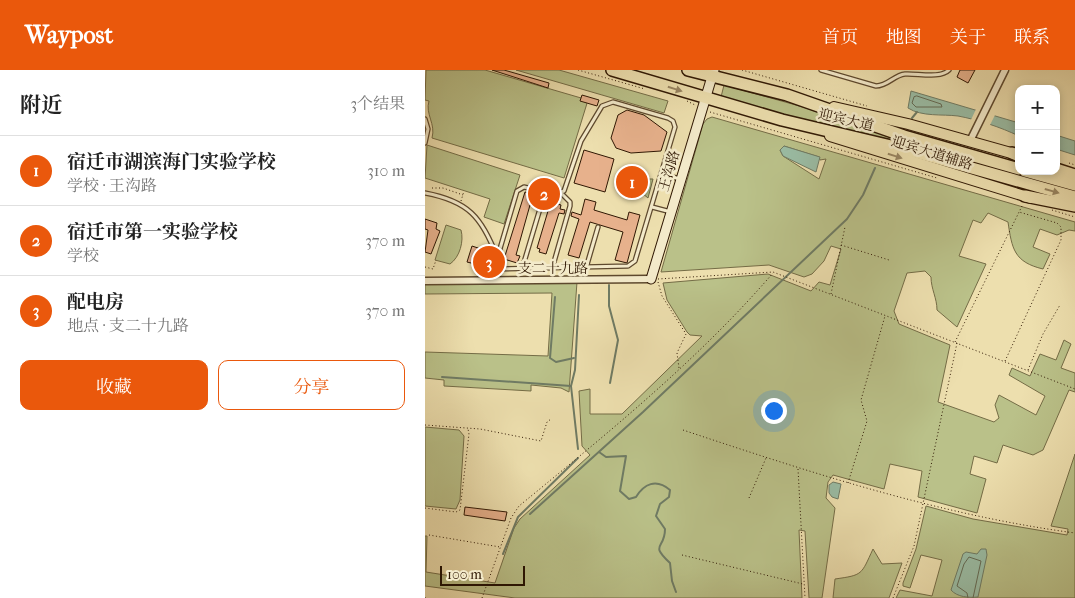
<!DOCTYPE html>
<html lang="zh">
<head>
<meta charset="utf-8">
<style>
  body { margin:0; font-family:"IM FELL French Canon","Noto Serif SC",serif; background:#f6f6f6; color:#222 }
  .controls { position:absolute; right:15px; top:15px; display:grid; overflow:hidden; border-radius:10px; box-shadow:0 2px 8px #0003 }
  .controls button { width:45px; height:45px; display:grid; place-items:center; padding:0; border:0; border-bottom:1px solid #e0e0e0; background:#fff; color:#222; font:25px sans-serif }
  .scale { position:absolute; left:15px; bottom:12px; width:85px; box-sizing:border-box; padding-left:5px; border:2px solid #2f1703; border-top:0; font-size:14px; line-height:18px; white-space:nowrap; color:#2f1703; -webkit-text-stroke:4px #f3eaca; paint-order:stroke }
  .you { position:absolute; left:348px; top:340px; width:18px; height:18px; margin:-12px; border:4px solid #fff; border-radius:50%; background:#1a73e8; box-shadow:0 0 0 8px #1a73e833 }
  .badge { display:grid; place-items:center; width:32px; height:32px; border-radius:50%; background:#ea580c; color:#fff; font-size:16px; font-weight:700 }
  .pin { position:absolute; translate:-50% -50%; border:2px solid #fff; box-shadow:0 1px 5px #0006 }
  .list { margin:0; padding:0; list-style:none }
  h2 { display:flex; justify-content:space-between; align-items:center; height:65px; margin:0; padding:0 20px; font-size:21px }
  h2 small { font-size:16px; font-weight:400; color:#767676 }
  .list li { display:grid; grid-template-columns:32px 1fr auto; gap:15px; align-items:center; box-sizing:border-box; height:70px; padding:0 20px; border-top:1px solid #e0e0e0 }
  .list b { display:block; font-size:19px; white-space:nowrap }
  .list p { margin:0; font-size:16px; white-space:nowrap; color:#767676 }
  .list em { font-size:16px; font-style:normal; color:#767676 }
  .actions { display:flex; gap:10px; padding:15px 20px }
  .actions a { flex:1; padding:11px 0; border:1px solid #ea580c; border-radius:10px; text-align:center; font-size:18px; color:#ea580c }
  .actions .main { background:#ea580c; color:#fff }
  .map { position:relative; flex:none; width:650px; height:528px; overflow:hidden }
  header { display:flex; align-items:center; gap:30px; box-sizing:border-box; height:70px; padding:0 25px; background:#ea580c; color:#fff }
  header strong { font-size:24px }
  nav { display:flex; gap:28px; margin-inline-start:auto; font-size:18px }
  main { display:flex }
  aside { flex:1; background:#fff }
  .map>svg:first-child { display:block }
  .green { fill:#bac189; stroke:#746c46; fill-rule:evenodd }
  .water { fill:#9abda5; stroke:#6f7b64 }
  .pier { fill:#eddfae }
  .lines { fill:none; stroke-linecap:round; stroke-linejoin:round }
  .shore { stroke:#646a54; stroke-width:1 }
  .stream { stroke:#6f7b64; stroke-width:2 }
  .building { fill:#e7b18c; stroke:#2f1703 }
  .lane-casing { stroke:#5e492e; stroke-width:5.5 }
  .street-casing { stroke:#5e492e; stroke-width:9 }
  .secondary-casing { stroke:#2f1703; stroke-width:11 }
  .primary-casing { stroke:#2f1703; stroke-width:12 }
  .highway-casing { stroke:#2f1703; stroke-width:14 }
  .path { stroke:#2f1703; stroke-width:1; stroke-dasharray:1 2.5; stroke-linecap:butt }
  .lane { stroke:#f3eaca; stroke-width:3 }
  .street { stroke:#f3eaca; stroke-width:6 }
  .secondary { stroke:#f3eaca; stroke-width:9 }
  .primary { stroke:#eddfae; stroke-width:10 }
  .highway { stroke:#eddfae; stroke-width:11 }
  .oneway { fill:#988561 }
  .labels { text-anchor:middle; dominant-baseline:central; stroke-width:5; stroke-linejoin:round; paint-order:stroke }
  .street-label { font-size:14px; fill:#2f1703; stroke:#f3eaca }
</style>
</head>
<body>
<header>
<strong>Waypost</strong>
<nav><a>首页</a><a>地图</a><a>关于</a><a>联系</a></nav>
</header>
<main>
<aside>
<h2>附近<small>3个结果</small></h2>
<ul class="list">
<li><span class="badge">1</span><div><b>宿迁市湖滨海门实验学校</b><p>学校 · 王沟路</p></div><em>310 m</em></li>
<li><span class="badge">2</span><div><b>宿迁市第一实验学校</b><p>学校</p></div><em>370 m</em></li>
<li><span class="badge">3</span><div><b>配电房</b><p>地点 · 支二十九路</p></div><em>370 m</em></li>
</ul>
<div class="actions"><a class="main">收藏</a><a>分享</a></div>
</aside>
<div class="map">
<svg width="650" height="528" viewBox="0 0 650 528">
  <rect width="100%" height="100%" fill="#eddfae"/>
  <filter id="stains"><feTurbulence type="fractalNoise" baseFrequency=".004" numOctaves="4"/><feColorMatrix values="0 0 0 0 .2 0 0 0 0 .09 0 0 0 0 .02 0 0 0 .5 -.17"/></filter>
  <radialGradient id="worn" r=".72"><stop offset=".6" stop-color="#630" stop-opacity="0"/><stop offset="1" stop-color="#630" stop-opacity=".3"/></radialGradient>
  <g class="green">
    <path d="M1 0H60L163 30 139 108 7 68C11 54 0 44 4 31L0 30Z"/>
    <path d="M91 0H134L243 31 239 43Z"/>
    <path d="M299 15 378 37 467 68 650 120V122L466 70 387 52 296 27Z"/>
    <path d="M287 47 650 152V161L644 160 632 165 615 159 608 177 625 184 618 199C589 192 587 179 583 152L563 143 556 153 548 150 534 186 561 194 532 257 512 240C512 228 506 219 506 207L500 201 482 203 469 241 474 254 525 275 513 332 569 352 574 348 570 335 574 325 611 345 620 326 584 305 587 298 605 306 615 284 631 290 639 270 646 274 636 298 650 303V322L644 320 618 380 608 385 578 375 572 393 549 386 545 404 561 409 552 443 493 427 497 401 465 394 459 419 408 405 403 412 401 428 410 438 397 528H384L380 461 374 460 377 528H90L0 516V466H2L1 502 70 513 89 458 95 449 165 385 157 376 154 321 165 319V344H197L277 266 265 265 262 262 242 230 238 213 343 204 386 221 394 212 405 215 416 179 406 176 399 191 387 204 379 207 344 195 236 202 278 54 282 49ZM359 76 394 87 395 90 401 89 394 109 358 86 355 80Z"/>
    <path d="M2 75 95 105 79 154 59 147 65 129 0 108Z"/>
    <path d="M213 109H228L223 128 211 118Z"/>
    <path d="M21 155 36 160C39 171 35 187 25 194L10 190Z"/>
    <path d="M0 212H152L144 322 136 318 106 315V321L19 316V310L0 308V282L123 286 127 223 0 224Z"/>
    <path d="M0 357 34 360 39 366 35 430 31 439 0 436Z"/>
    <path d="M650 384V528H471L475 520 507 526 517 490 496 485 485 518 478 516V513L491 479 501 436 548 449 642 465 643 459 626 456Z"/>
    <path d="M448 479 457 494 477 493 464 528H408L410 509C438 505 436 505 448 479Z"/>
  </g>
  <g class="water">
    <path d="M486 21 594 53V66C575 57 554 50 533 46 517 44 497 47 483 38Z"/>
    <path d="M631 65 650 71V85L631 79Z"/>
    <path d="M359 76 395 87 391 102 358 86 355 80Z"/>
    <path d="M408 412 416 414 413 429 407 427 404 423V415Z"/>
    <path d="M556 479H561L562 485 553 527C544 528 532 527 526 520L538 484 541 482 552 484Z"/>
  </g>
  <path class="pier" d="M552 37 571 43 564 57 545 52Z"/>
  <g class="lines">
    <g class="shore">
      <path d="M492 26 516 34 517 37H491L487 33 489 27Z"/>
      <path d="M543 528 542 523 532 516 539 494 544 487 556 491 548 528"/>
    </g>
    <g class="stream">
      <path d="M487 48 492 42"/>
      <path d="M184 215V236L193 270 185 313"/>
      <path d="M130 227 125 288 131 292 149 288"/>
      <path d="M17 307 146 316 153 379"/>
      <path d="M146 316 150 300 154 225"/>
      <path d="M174 382 181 387 201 386 195 421 204 429 211 427C219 414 231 408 245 420L244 427 235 434 231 446 240 459C240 480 224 473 245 493L247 511 251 522"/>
      <path d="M105 444 218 342 422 149 438 125 450 98"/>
      <path d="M78 484 93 447 153 388"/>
    </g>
  </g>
  <g class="building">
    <path d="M67 0H79L124 13 123 18Z"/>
    <path d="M535 0H550L543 13 532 7Z"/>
    <path d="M157 25 174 30 172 36 155 31Z"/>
    <path d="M202 40 219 45 242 62 236 81 206 83 191 78 186 68 193 45Z"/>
    <path d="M159 80 189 89 180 122 149 113Z"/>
    <path d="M100 122 108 124 107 130 113 132 112 137 105 135 91 185 95 186 92 193 79 189Z"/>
    <path d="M160 129 171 132 169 140 202 150 204 142 215 145 202 193 190 190 198 162 165 152 154 188 143 185 154 149 146 146 147 142 156 145Z"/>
    <path d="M126 132 136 135 135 139 140 140 139 144 134 143 121 184 114 182 115 179 112 178 123 141 118 139 120 134 125 136Z"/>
    <path d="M0 149 12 153 11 159 15 161 6 184 0 182 3 160 0 159Z"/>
    <path d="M47 176 56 179 54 184 68 189 66 198 42 192Z"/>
    <path d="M40 437 82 442 80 451 39 445Z"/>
  </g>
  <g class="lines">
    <defs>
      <g id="lane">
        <path d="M396 0 451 16C463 16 469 5 480 4 492 3 515 9 524 0"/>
        <path d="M188 32 243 48 248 51 250 57 210 191 203 196 69 199 92 121 99 117 130 124 139 121 156 71 177 36Z"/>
        <path d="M0 49 3 59 0 73"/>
        <path d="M237 104 255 109"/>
        <path d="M0 123C43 131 57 147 72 187"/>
        <path d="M227 137 246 142"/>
        <path d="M161 198 173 157"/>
        <path d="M97 199 120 122"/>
        <path d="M127 199 145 136V132L136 123"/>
      </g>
      <g id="street">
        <path d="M545 71 580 0"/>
        <path d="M0 211 226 209"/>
      </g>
      <path id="secondary" d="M226 209 289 0"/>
      <g id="primary">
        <path d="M409 37 483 54 593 85"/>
        <path d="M405 66 606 128"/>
      </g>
      <g id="highway">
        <path d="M187 0 357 50 483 80 650 127"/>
        <path d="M263 0 362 25 479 66 594 99"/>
        <path d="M587 83 594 86"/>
        <path d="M631 99 650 105"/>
        <path d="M600 101 650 115"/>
        <path d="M600 126 650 136"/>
      </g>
    </defs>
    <use href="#lane" class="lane-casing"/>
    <use href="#street" class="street-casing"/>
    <use href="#secondary" class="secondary-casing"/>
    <use href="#primary" class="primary-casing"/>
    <use href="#highway" class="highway-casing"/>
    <g class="path">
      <path d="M153 0 220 19"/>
      <path d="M317 0 442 36"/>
      <path d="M262 31 270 35"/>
      <path d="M285 42 512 108"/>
      <path d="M644 93 650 95"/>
      <path d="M7 118H18L38 125"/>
      <path d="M36 131 39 121"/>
      <path d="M627 140 650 147"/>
      <path d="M416 175 464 190"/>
      <path d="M0 197 8 199 11 190"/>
      <path d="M233 209 348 202 650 319"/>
      <path d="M233 212 237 226 261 264 252 283 254 298"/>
      <path d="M406 224 420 157"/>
      <path d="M530 272 598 134"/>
      <path d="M580 291 636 170V157L632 153 594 142"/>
      <path d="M603 300 618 264 635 235"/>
      <path d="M0 355 55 359 116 371 122 352 126 349"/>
      <path d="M258 360C387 403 515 445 650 463"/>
      <path d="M373 399 380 528"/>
      <path d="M423 413 442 351 436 330 460 246"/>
      <path d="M324 428 341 388"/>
      <path d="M0 438 31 442 35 440 44 364 43 359"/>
      <path d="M4 465 75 477"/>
      <path d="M257 485 378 514"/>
      <path d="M0 528H1"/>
      <path d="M57 528 86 448 94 436C183 363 273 290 348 203"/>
      <path d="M468 528 489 476 532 273"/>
    </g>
    <use href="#lane" class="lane"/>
    <use href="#street" class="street"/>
    <use href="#secondary" class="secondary"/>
    <use href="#primary" class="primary"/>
    <use href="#highway" class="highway"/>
  </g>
  <defs><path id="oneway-solid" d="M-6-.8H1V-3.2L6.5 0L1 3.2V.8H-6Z" transform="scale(1.25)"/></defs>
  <g class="oneway">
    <use href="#oneway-solid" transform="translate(250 19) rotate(17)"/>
    <use href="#oneway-solid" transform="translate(470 86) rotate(17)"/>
    <use href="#oneway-solid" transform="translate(627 121) rotate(16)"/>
  </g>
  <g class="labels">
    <g class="street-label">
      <text transform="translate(421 50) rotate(13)">迎宾大道</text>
      <text transform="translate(507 83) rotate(17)">迎宾大道辅路</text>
      <text transform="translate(244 101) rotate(-73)">王沟路</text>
      <text x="128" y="198">支二十九路</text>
    </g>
  </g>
  <rect width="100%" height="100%" filter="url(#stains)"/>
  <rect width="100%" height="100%" fill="url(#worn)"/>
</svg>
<div class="controls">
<button>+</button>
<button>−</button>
</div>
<div class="scale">100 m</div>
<div class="you"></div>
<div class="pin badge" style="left:207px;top:112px">1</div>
<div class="pin badge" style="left:119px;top:124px">2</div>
<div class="pin badge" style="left:64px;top:192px">3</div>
</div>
</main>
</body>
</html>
